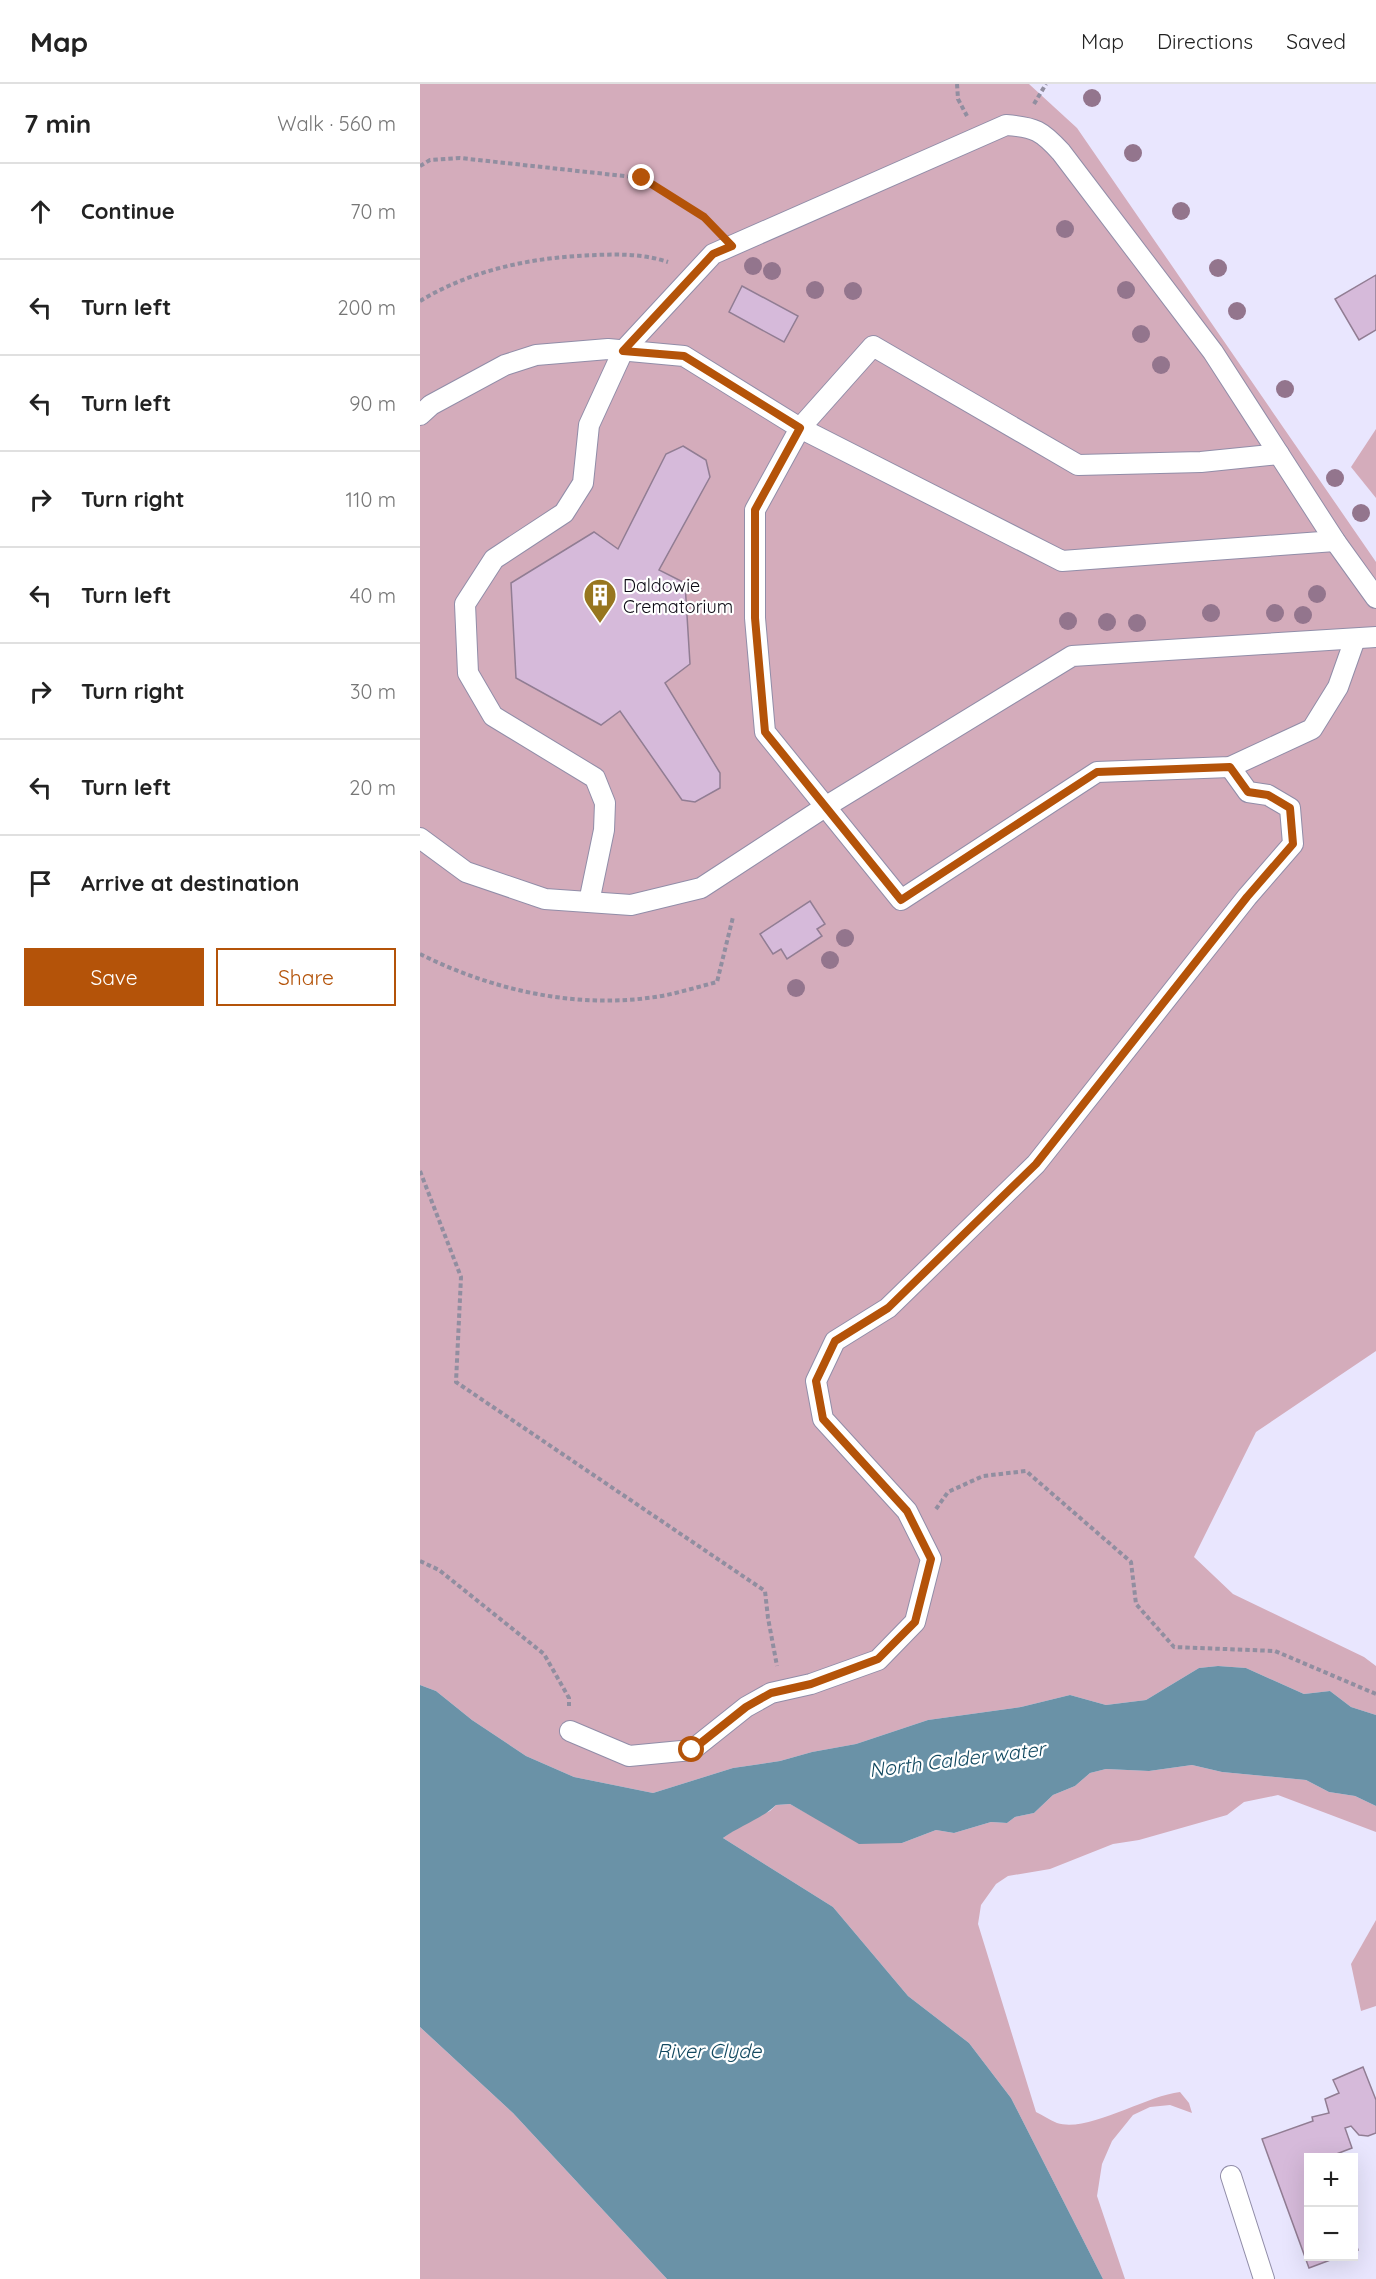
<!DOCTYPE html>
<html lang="en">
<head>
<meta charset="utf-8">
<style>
  body { margin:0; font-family:Quicksand,sans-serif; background:#f2f2f2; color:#222 }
  .controls { position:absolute; right:18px; bottom:18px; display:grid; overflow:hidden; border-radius:0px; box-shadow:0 6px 24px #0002 }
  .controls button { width:54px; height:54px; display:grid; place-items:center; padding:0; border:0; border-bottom:2px solid #e0e0e0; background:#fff; color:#222; font:30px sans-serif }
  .stop { position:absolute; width:18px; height:18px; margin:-14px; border:4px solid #b45309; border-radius:50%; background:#fff }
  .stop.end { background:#b45309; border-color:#fff; box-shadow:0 2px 6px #0008 }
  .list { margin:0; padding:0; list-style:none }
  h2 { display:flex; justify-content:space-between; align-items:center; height:78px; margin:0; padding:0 24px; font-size:26px }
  h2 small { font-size:20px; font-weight:400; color:#767676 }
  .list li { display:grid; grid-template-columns:39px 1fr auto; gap:18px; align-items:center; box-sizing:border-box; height:96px; padding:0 24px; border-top:2px solid #e0e0e0 }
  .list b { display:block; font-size:22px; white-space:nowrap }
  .list em { font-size:20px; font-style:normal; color:#767676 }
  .actions { display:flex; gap:12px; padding:18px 24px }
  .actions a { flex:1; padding:14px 0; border:2px solid #b45309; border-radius:0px; text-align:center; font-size:21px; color:#b45309 }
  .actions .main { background:#b45309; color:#fff }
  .icon { flex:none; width:33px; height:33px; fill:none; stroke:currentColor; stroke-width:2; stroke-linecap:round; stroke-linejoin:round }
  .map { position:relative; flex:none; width:956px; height:2195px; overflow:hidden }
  header { display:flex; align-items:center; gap:36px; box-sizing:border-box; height:84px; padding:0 30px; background:#fff; border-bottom:2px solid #e0e0e0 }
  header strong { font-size:28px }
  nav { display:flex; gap:33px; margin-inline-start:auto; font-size:21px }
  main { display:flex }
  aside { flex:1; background:#fff }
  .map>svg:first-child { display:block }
  .green { fill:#d4acbb }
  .water { fill:#6a92a7 }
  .building { fill:#d6bada; stroke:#917d93; stroke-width:1.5 }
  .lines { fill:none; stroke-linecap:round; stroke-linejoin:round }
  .lane-casing { stroke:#918da8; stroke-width:22 }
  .path { stroke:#918ea0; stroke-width:4; stroke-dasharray:4.5 3; stroke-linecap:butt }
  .lane { stroke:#fff; stroke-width:20 }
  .tree { fill:#93758d }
  .route { stroke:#b45309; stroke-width:8 }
  .labels { text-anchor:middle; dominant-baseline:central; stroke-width:4.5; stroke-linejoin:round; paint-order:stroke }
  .poi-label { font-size:18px; fill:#0c0a14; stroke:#fff; text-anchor:start }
  .water-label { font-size:20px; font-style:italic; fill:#134a61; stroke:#fff }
</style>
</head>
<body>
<header>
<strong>Map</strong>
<nav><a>Map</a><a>Directions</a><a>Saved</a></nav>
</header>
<main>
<aside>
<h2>7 min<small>Walk · 560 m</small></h2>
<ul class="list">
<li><svg class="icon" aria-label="ahead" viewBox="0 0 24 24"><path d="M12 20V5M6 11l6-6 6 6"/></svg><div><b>Continue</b></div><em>70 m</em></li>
<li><svg class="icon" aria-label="left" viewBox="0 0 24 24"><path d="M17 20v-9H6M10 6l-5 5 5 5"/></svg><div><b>Turn left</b></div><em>200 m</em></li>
<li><svg class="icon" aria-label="left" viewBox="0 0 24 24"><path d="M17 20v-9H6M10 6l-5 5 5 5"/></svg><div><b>Turn left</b></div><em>90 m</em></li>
<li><svg class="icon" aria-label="right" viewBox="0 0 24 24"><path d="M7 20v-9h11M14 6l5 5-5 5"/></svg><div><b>Turn right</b></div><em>110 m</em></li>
<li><svg class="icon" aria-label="left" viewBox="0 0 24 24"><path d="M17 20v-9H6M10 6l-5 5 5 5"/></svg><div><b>Turn left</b></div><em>40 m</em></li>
<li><svg class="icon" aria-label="right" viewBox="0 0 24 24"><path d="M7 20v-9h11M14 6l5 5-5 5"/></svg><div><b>Turn right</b></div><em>30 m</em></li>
<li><svg class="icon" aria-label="left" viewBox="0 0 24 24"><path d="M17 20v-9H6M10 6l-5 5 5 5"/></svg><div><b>Turn left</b></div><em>20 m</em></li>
<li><svg class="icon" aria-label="arrive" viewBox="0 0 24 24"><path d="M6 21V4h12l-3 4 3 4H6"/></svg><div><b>Arrive at destination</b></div></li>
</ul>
<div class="actions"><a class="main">Save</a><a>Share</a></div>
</aside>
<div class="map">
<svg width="956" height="2195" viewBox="0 0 956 2195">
  <rect width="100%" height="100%" fill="#e9e6fe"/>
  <g class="green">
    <path d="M0 0H609L657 44 956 478V1267L836 1348 774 1473 813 1510 944 1573 956 1582V1631L931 1623 910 1607 884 1610 826 1584 798 1582 779 1584 726 1616 686 1621 650 1611 601 1623 508 1636 436 1660 392 1668 360 1677 313 1684 233 1709 154 1693 106 1672 52 1636 16 1607 0 1601Z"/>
    <path d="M956 345V414L931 383Z"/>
    <path d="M772 1681 802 1688 886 1696 909 1708 935 1712 956 1722V1748L858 1711 824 1718 807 1731 719 1756 693 1760 630 1785 588 1792 576 1800 561 1821 558 1840 616 2028C622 2031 630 2036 637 2039 668 2049 725 2012 760 2008L769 2019 772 2029 750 2021 730 2023 713 2031 692 2057 682 2080 677 2112 705 2195H683L591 2014 549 1959 488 1912 413 1823 303 1754 321 1741 350 1727 356 1721 370 1720 388 1730 482 1759 516 1746 534 1749 571 1738 587 1739 595 1733 614 1729 633 1711 655 1702 670 1689 686 1685 729 1687Z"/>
    <path d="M956 1836V1922L941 1927 931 1880Z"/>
    <path d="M0 1943 93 2029 247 2195H0Z"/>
  </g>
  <path class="water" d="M798 1582 826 1584 884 1610 910 1607 931 1623 956 1631V1722L935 1712 909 1708 886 1696 802 1688 772 1681 729 1687 686 1685 670 1689 655 1702 633 1711 614 1729 595 1733 587 1739 571 1738 534 1749 516 1746 482 1759 439 1760 370 1720 356 1721C343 1734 320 1742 303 1754L413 1823 488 1912 549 1959 591 2014 683 2195H247L93 2029 0 1943V1601L16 1607 52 1636 106 1672 154 1693 233 1709 313 1684 360 1677 392 1668 436 1660 508 1636 601 1623 650 1611 686 1621 726 1616 779 1584Z"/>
  <g class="building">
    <path d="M956 191V246L939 256 915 215Z"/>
    <path d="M322 202 378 232 364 258 309 228Z"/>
    <path d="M263 362 286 376 290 393 239 486 265 499 270 580 245 599 300 689V704L275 718 262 716 200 627 181 641 96 594 91 499 174 448 198 465 246 370Z"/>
    <path d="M390 817 405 840 397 845 402 852 367 875 361 865 353 870 340 850Z"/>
    <path d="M943 1983 956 2016V2049L948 2052 939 2051 931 2042 925 2044 932 2064 906 2074H888V2172H921L889 2184 842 2055 893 2037 892 2033 909 2029 905 2015 919 2009 913 1996Z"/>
    <path d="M934 2153 938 2166 934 2168Z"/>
  </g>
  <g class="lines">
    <defs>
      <g id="lane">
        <path d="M0 331 11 321 85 281 116 271 188 265 264 272 380 344 335 426V534L345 648 481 816 677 688 810 683 892 645 918 603 935 555"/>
        <path d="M859 370 781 378 658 381 453 262 380 344 642 477 915 457"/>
        <path d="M0 754 46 788 125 815 211 821 281 804 405 723 652 572 956 553"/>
        <path d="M169 818 184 746 185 719 175 694 73 632 48 589 45 520 74 475 144 429 163 399 169 341 203 267 293 170 586 41C615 43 622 47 641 68L793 268 915 457 956 514"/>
        <path d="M150 1647 209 1672 272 1666 326 1623 351 1609 391 1600 458 1576 495 1538 511 1475 487 1427 403 1335 396 1297 415 1257 468 1224 616 1080 827 813 873 760 870 724 848 711 828 708 810 683"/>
        <path d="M811 2092 844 2195"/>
      </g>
    </defs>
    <use href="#lane" class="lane-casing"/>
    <g class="path">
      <path d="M537 0 538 15 547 32"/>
      <path d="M614 20 626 0"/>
      <path d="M0 82 10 76 40 74 222 94 284 133 293 142"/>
      <path d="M0 217C53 185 114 173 176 171 201 170 224 170 248 178"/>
      <path d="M0 870C72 906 155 925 235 913 256 910 277 903 297 898L313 833"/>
      <path d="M0 1087 41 1193 36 1298 345 1507 348 1534 357 1582"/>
      <path d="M516 1425 528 1408 563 1392 606 1387 711 1478 716 1520 754 1563 855 1567 956 1610"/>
      <path d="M0 1477 19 1486 124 1570 149 1614V1622"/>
    </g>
    <use href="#lane" class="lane"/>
  </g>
  <g class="tree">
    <circle cx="672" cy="14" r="9"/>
    <circle cx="713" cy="69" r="9"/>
    <circle cx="761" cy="127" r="9"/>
    <circle cx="645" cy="145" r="9"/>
    <circle cx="333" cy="182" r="9"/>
    <circle cx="798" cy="184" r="9"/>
    <circle cx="352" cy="187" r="9"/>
    <circle cx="395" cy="206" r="9"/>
    <circle cx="706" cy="206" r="9"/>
    <circle cx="433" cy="207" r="9"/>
    <circle cx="817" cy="227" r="9"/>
    <circle cx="721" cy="250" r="9"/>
    <circle cx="741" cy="281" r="9"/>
    <circle cx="865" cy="305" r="9"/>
    <circle cx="915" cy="394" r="9"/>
    <circle cx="941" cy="429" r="9"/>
    <circle cx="897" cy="510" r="9"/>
    <circle cx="791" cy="529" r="9"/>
    <circle cx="855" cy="529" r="9"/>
    <circle cx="883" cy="531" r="9"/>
    <circle cx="648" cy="537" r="9"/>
    <circle cx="687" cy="538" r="9"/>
    <circle cx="717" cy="539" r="9"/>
    <circle cx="425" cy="854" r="9"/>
    <circle cx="410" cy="876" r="9"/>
    <circle cx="376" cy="904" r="9"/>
  </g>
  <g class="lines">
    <path class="route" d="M222 94 284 133 312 162 293 170 203 267 264 272 380 344 335 426V534L345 648 481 816 677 688 810 683 828 708 848 711 870 724 873 760 827 813 616 1080 468 1224 415 1257 396 1297 403 1335 487 1427 511 1475 495 1538 458 1575 391 1600 351 1609 326 1623 272 1666"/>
  </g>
  <defs>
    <symbol id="building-pin" viewBox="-11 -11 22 30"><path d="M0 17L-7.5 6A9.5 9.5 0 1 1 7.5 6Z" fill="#97761f" stroke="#fff"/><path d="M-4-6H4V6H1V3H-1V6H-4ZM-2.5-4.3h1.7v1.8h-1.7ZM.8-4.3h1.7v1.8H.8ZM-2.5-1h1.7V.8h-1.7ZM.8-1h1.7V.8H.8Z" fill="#fff"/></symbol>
  </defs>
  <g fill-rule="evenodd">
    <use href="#building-pin" x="161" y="492" width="38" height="52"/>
  </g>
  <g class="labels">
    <g class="poi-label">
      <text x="203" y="501">Daldowie<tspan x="203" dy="21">Crematorium</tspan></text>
    </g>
    <g class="water-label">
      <text transform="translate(537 1675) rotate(-7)">North Calder water</text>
      <text x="289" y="1966">River Clyde</text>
    </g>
  </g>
</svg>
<div class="controls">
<button>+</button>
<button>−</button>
</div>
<div class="stop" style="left:272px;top:1666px"></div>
<div class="stop end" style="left:222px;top:94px"></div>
</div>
</main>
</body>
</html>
